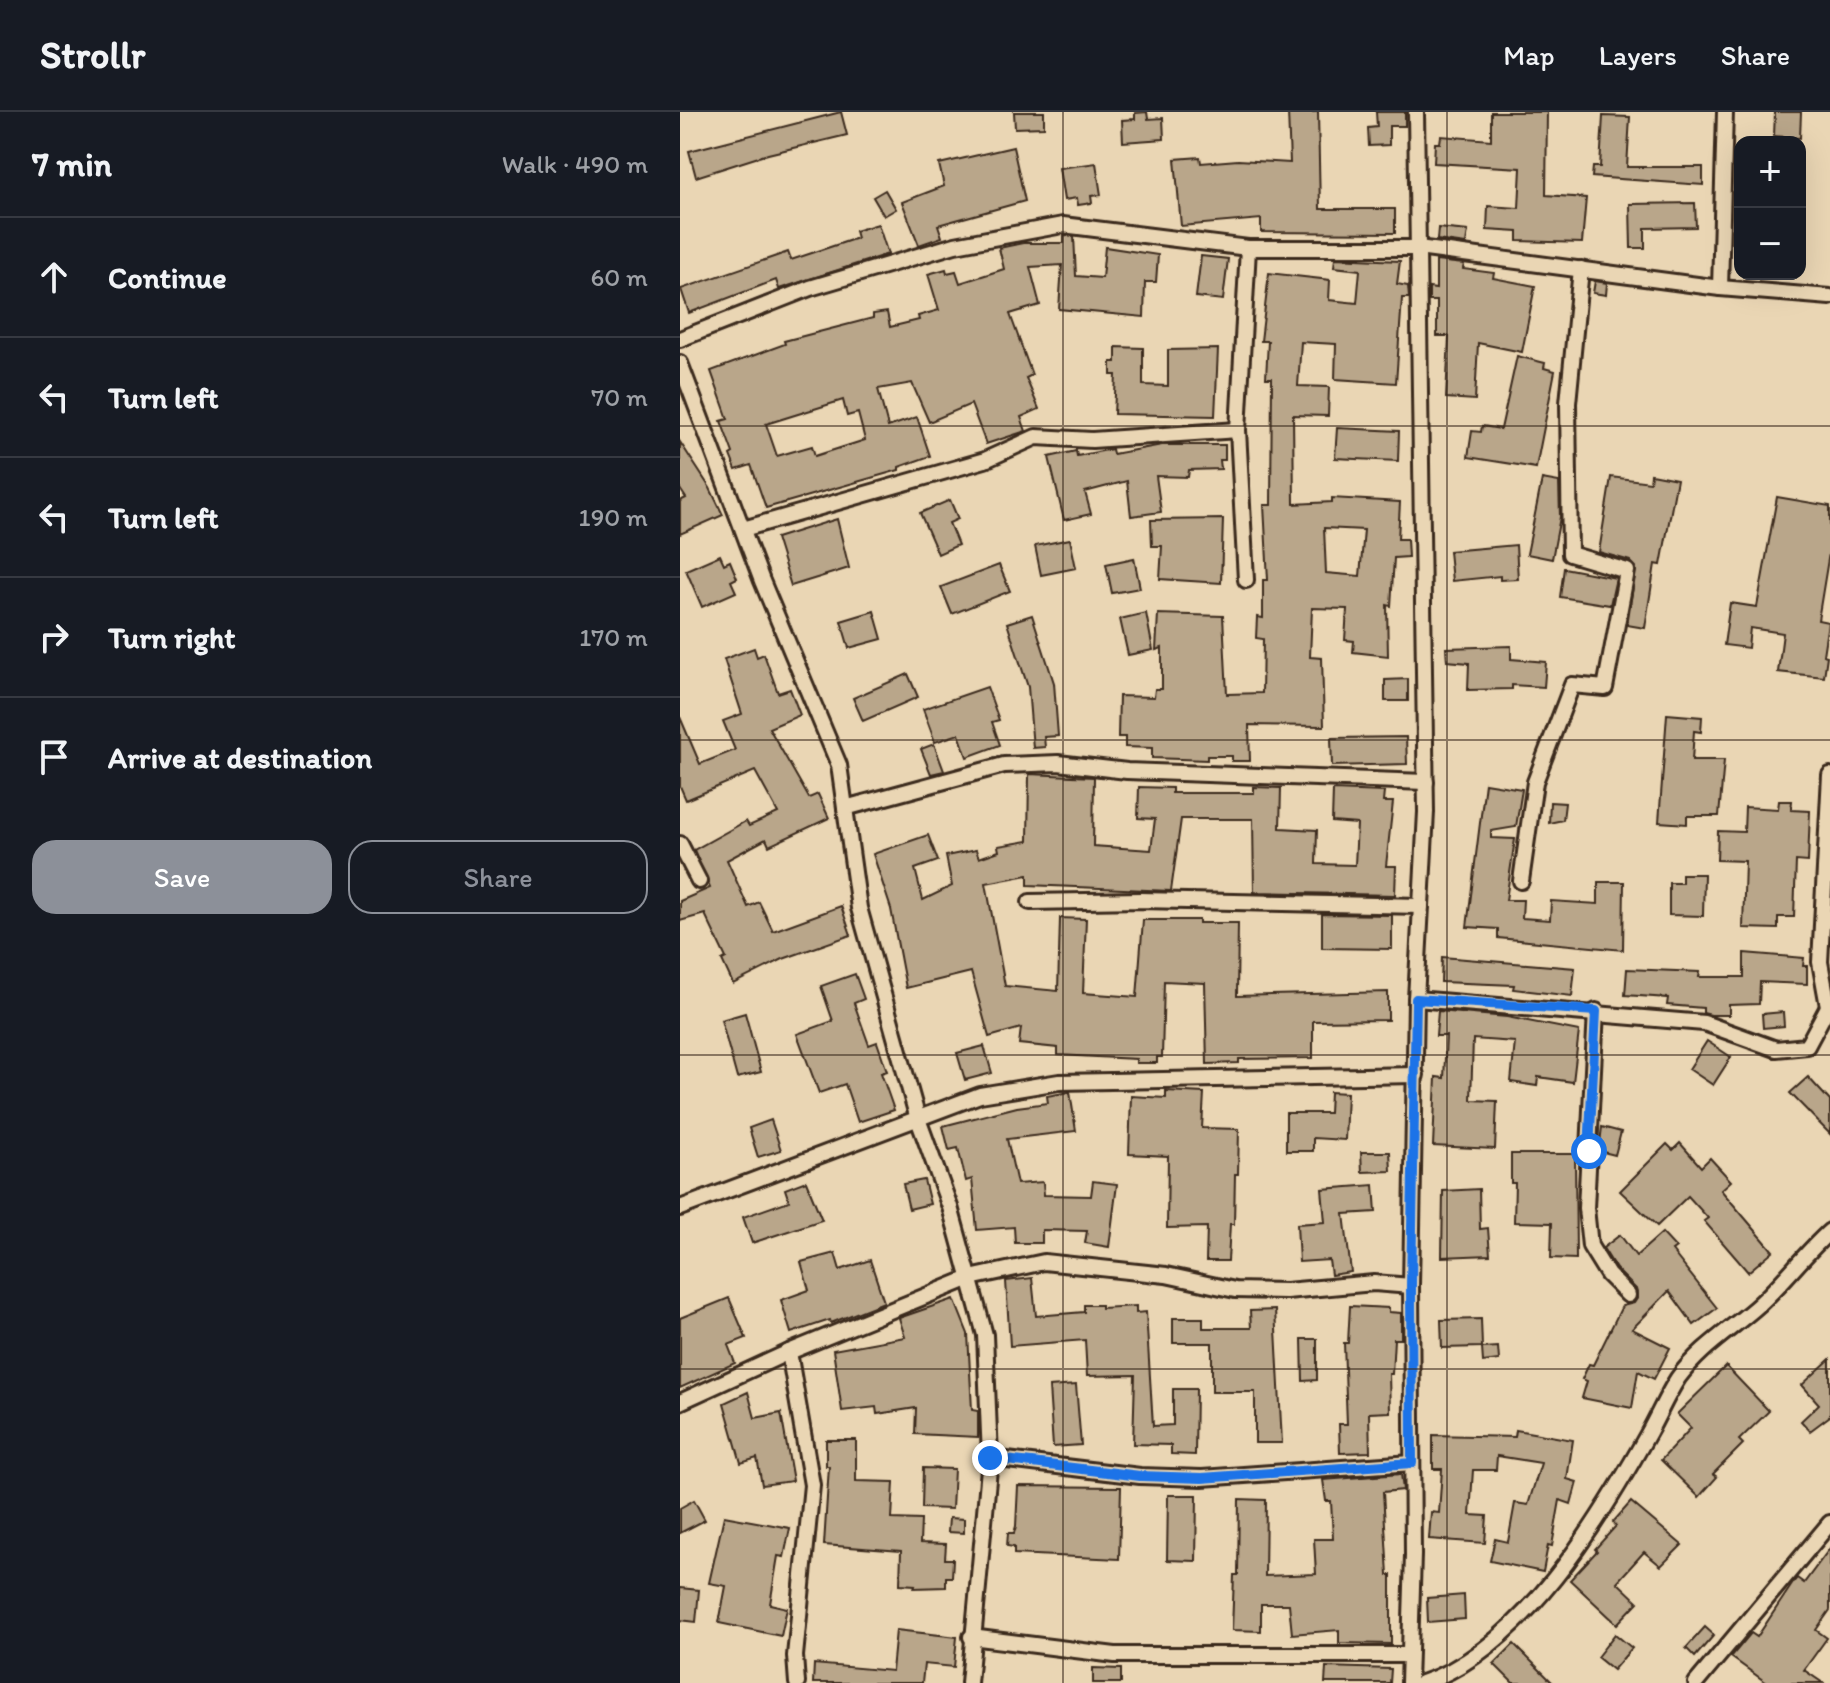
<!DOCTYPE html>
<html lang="en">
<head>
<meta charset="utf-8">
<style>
  body { margin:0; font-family:Itim,sans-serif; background:#242831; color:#f1f3f6 }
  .controls { position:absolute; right:24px; top:24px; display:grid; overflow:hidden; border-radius:16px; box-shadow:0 8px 32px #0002 }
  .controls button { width:72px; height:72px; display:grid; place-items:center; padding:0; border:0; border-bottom:2px solid #363941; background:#171b24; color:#f1f3f6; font:40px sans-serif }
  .stop { position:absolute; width:24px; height:24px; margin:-18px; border:6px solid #1a73e8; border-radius:50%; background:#fff }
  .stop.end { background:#1a73e8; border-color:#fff; box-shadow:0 2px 8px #0008 }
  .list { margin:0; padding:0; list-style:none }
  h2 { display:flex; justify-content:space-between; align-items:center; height:104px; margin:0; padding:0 32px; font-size:34px }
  h2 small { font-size:26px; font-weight:400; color:#9ea1a6 }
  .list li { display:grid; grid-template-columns:52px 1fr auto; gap:24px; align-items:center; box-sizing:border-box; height:120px; padding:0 32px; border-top:2px solid #363941 }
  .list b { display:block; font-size:30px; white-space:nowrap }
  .list em { font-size:26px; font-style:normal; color:#9ea1a6 }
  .actions { display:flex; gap:16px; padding:24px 32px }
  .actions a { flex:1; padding:18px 0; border:2px solid #8c9099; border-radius:24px; text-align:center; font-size:28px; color:#8c9099 }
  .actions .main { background:#8c9099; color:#fff }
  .icon { flex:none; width:44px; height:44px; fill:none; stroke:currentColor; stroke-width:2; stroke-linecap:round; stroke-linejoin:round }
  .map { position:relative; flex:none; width:1150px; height:1571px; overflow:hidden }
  header { display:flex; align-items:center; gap:48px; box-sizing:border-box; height:112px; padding:0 40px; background:#171b24; border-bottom:2px solid #363941 }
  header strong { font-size:38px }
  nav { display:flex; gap:44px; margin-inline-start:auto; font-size:28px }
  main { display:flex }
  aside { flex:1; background:#171b24 }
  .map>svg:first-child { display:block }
  .building { fill:#b9a68a; stroke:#3b2a1e; stroke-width:2; fill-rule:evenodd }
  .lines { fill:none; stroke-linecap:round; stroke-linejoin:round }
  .minor-casing { stroke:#3b2a1e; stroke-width:20 }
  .minor { stroke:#ead6b4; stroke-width:14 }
  .route { stroke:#1a73e8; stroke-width:10 }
  .grid { fill:none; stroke:#3b2a1e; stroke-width:2; stroke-opacity:0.55 }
</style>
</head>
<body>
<header>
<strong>Strollr</strong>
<nav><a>Map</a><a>Layers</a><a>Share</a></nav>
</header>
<main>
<aside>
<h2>7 min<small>Walk · 490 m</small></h2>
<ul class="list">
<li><svg class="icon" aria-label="ahead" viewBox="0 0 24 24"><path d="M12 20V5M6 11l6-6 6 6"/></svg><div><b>Continue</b></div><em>60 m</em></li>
<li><svg class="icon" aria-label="left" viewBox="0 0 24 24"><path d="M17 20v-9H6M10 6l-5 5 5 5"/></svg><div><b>Turn left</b></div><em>70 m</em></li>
<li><svg class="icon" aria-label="left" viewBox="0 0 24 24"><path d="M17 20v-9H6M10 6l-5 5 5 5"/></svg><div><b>Turn left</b></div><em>190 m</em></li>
<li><svg class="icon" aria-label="right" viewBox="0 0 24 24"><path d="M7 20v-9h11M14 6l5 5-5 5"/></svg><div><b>Turn right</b></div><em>170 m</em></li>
<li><svg class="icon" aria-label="arrive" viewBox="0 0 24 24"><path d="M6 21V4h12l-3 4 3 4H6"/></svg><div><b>Arrive at destination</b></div></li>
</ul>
<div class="actions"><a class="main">Save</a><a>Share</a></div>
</aside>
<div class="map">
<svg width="1150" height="1571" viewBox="0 0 1150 1571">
  <rect width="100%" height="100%" fill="#ead6b4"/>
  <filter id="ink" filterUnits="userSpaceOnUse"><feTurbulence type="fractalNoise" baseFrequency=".0125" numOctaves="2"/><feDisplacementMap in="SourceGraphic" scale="16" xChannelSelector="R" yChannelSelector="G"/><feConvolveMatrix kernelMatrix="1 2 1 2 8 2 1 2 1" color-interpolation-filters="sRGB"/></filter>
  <g filter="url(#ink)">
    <g class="building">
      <path d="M161 0 167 23 88 42 16 65 9 39Z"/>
      <path d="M334 0H364V15L335 16Z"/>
      <path d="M467 0 468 7 483 6 484 27 443 30 442 8 455 7V1Z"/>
      <path d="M608 0H638L640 97H715V121L581 120V107L501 114 495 47 520 45 521 51 558 48 610 51Z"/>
      <path d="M696 0H725V14H709V33L689 34 688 16 697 15Z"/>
      <path d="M811 0H867L866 83 906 86 902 131 838 129V120L807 118 808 94 839 96 841 56 754 51 755 31H760L761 24 811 28Z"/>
      <path d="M1095 0H1121L1120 26 1094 24Z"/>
      <path d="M923 4 950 5 947 55H1023V73L912 65 913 55H920Z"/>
      <path d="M333 35 345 89 258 113 262 125 239 133 222 90 264 74 259 52Z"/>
      <path d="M416 51 421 83 411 84 412 91 398 93 397 86 384 88 379 56Z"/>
      <path d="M205 78 216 97 204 104 193 85Z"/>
      <path d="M1015 91 1016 115 965 116V136H951L950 92Z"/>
      <path d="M198 112 208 142 99 177 96 168 9 201 1 177 108 140 111 148 177 126 175 119Z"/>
      <path d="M758 116 788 119 786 132 757 128Z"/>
      <path d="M384 123 394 124 396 164 422 166 425 135 478 143 476 170H465L464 205 379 197 382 153 350 155 360 193 330 202 352 263 346 266 359 297 341 305 346 319 306 332 291 292 249 310 232 271 198 277 208 315 237 305 250 344 219 355V358L86 396 71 353 56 358 50 343 53 341 41 309 48 307 31 259 105 232 104 229 193 206V202L207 200 210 215 239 208 238 204 259 198 248 162 266 157 267 161 276 159 280 171 324 157 319 136 343 131H384ZM163 288 167 304 178 301 185 328 135 344 132 334 97 344 86 312Z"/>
      <path d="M521 144 548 147 543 188 516 185Z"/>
      <path d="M655 146 720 149 717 172 728 174 729 186H722L716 271 655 267 656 232 621 230 618 274 649 275 648 304 613 303 614 392 652 390V386L720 390 718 427H727L728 445 714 446 711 494 707 493 708 544 673 540 674 529 665 528 667 497 632 496 630 545 642 546 644 614 569 613 570 649H552V644H527V648L472 646V636L445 635V625H438L439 584 474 585 475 577H482V536L476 538 478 502 543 504 547 582 582 581 583 527 576 526 577 505 583 506V468H588L584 393H591L592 266H586L588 229H581L589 161 650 168 649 188 677 191 680 158 654 155ZM644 416 684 418 680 464 646 461Z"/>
      <path d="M756 149 784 152 783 157 814 161 813 166 855 174 842 240 798 231 795 288 766 286 769 224H757V189H749V176L756 177Z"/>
      <path d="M915 169 927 171 926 183 913 181Z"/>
      <path d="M436 235 463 236V273L488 274V238L538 237 535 304 434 302 436 263H431V250H436Z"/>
      <path d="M837 244 865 251 864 256 875 259 856 356 788 345 792 319 801 320 802 314 821 317Z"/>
      <path d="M657 316 719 319 718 349 655 346Z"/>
      <path d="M0 330 30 376 43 403 0 422V389L6 386 0 377Z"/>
      <path d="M482 333H545V348H540L541 357 509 358 508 365 476 364 481 400 451 404 447 369 405 380 411 402 384 408 369 345 396 339 397 344 432 337 433 342Z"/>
      <path d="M971 362 997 367 981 453 975 452 965 516 947 513 956 455 950 449 919 440 931 365 970 370Z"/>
      <path d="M862 367 879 370 880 405 872 447 847 442Z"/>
      <path d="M1097 385 1150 394V435L1138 508 1148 510 1143 543 1147 544 1144 565 1098 560 1103 521 1070 516 1068 536 1044 533 1050 491 1077 495Z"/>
      <path d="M270 388 278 407 269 411 278 433 258 442 240 401Z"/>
      <path d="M157 407 169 456 111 474 96 426Z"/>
      <path d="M543 407 541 471 480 467 482 434H472L471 408Z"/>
      <path d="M390 427 396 456 361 463 355 434Z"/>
      <path d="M836 433 838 467 820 468V464L772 469 769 439Z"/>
      <path d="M40 443 44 452 50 449 57 466 51 469 56 480 22 495 6 458Z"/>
      <path d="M454 446 460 476 432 481 426 452Z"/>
      <path d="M319 453 330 479 272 502 261 475Z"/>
      <path d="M884 456 936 466 930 493 880 485Z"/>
      <path d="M194 499 202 527 169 536 161 509Z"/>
      <path d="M466 501 473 538 448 543 440 507Z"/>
      <path d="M352 503 374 571 378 624 364 625 365 635 353 636 348 575 327 511Z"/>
      <path d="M831 534V547L866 550 864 575 832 573V577L788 578 789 551 767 549 766 536Z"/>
      <path d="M74 536 77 545 84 542 98 581 110 577 120 603 89 616 129 686 138 682 149 706 89 734 86 727 47 748 68 795 79 790 93 819 161 794 171 823 103 847 53 872 42 848 46 846 25 802 0 809V789L30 776 14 738 66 709 69 714 98 701 75 659 6 688 0 674V605L20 652 55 638 43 609 62 602 44 547Z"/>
      <path d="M228 562 238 585 183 609 173 586Z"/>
      <path d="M728 567V589H705V568Z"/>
      <path d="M307 575 319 608 312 610 320 633 287 645 279 622 255 630 243 597Z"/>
      <path d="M987 602 1022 605 1021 620 1014 619 1012 648H1044L1039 704H1007V712L979 710Z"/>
      <path d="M726 625 727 652 652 654 651 626Z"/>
      <path d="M254 632 264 659 251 662 241 637Z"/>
      <path d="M349 662 414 665 413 734 471 738 475 707 458 706 459 675 492 676V681H574V675L601 676 600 716 637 718 636 752 675 753 677 712 652 710 653 678 704 680 703 690H713L706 754H716L715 783 574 780 573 707H501L491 779 348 773V763L306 771 325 874 378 879 380 806 406 807 403 881 457 885 463 808H519V811H558L557 884 708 880V908L633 909V946L559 947V951L527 952 525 871 484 869 482 945H477V951H456V947L378 943V936L339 932 341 916 309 925 291 860 226 876 211 797 193 742 248 723 258 749 235 757 243 788 272 774 266 744 296 738 299 746 319 739 318 734 348 729Z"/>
      <path d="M805 671 842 677 836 715 811 719V726L835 727 826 788H843L842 806 870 808 871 789 918 792V770H944L943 838 818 826V817L787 815Z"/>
      <path d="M1099 689H1112L1111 698 1130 699 1128 750 1116 749 1114 805H1098V817L1063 816 1065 749 1037 748 1038 719 1064 720 1065 695 1098 697Z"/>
      <path d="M870 690 885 691 883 708 869 711Z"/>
      <path d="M1002 762H1024L1023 804 989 803V771H1002Z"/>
      <path d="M642 802 712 803V837L642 836Z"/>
      <path d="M1064 841 1124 846 1123 854H1127V872L1080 870 1079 892 1049 893V903H1031L1023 901V896L987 893 988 886 945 883 947 857 1020 860 1019 865H1064Z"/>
      <path d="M762 845 895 856 892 884 833 877 834 873 761 870Z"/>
      <path d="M175 862 184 887 174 891 189 933 197 930 207 959 201 961 214 998 178 1010 165 972 139 981 117 922 153 909 141 874Z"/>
      <path d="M758 899 827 905 899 919 893 970 858 965 857 974 831 970 835 930 793 927 791 988 817 989 815 1037 753 1034 756 965 764 966 766 924H756Z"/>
      <path d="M1103 900 1104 914 1083 916 1082 902Z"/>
      <path d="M65 901 81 960 57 966 41 908Z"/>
      <path d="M1027 929 1051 945 1033 973 1009 957Z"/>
      <path d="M304 934 312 961 285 968 277 941Z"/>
      <path d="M1128 965 1150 989V1022L1110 981Z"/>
      <path d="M486 979 524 981 522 1016 559 1017 558 1062H555L554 1112H550L548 1149H526L527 1115 487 1116 488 1044 449 1042 451 984 486 986Z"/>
      <path d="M390 980 396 1019 327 1027 337 1072 363 1070 364 1083 411 1084 413 1069 437 1072 429 1135 405 1131 407 1119 362 1118V1131H335L334 1115 297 1118 292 1067 286 1069 278 1036 269 1038 263 1014 337 995 368 991 367 984Z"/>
      <path d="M650 980 667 981 665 1028 633 1026V1039H606V1001H649Z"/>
      <path d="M91 1008 101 1038 78 1045 69 1016Z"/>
      <path d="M922 1015 941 1020 935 1043 919 1039Z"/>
      <path d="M1000 1031 1021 1055 1030 1046 1051 1069 1041 1078 1093 1139 1068 1160 1024 1109 1028 1106 1008 1084 977 1114 940 1079 987 1032 993 1038Z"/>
      <path d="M681 1040H710L711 1059 682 1060Z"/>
      <path d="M831 1042H895L896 1147 871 1146 872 1111 834 1110 835 1071H831Z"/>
      <path d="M244 1068 250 1092 229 1097 223 1072Z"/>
      <path d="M126 1069 142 1108 72 1131 63 1105 109 1089 105 1077Z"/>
      <path d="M694 1073 696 1100 664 1102 671 1160 651 1163 649 1148 619 1150 617 1112 645 1110 642 1077Z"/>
      <path d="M799 1077 800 1117 808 1116 810 1143 762 1145 763 1079Z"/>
      <path d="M982 1121 996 1136 992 1139 1037 1196 1014 1213 989 1179 952 1217 990 1236 974 1267 958 1259 952 1296 902 1286 907 1269 902 1267 909 1252 913 1253 942 1194 954 1191 958 1185 956 1177 936 1157 923 1136 940 1123 956 1144Z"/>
      <path d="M155 1141 160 1158 190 1148 204 1190 151 1211 150 1208 111 1221 101 1188 129 1178 121 1150Z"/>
      <path d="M352 1166 356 1204 404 1200V1193H421V1196L456 1194V1201L466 1200 473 1314 493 1313V1277H516L515 1343 491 1342V1333L453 1332 455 1263 407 1264 405 1228 330 1234 326 1169Z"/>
      <path d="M49 1186 66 1226 48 1233 55 1251 0 1276V1206Z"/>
      <path d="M274 1187 288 1222 292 1298 298 1299V1325L235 1322 236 1296 197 1302 196 1295 162 1299 153 1238 225 1225 219 1206Z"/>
      <path d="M670 1194 709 1196V1200L721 1201V1227H714L712 1262H709L710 1300 689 1301 690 1340 660 1341 659 1312H667L664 1231H668Z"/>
      <path d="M595 1198 602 1331H575V1280H532V1231H493V1206H523V1216H571L570 1199Z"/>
      <path d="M801 1207 802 1235 762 1236 761 1208Z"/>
      <path d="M622 1227H637V1268L623 1269Z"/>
      <path d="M818 1235 819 1248 803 1250 802 1236Z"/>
      <path d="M1150 1247V1304L1130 1319 1121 1309 1139 1292 1122 1273Z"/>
      <path d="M1046 1254 1089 1299 1059 1328 1063 1332 1033 1362 1037 1365 1019 1385 981 1348 1011 1316 997 1302Z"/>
      <path d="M396 1273 401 1333 373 1335 369 1275Z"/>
      <path d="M68 1280 75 1306 101 1301 113 1369 82 1373 77 1346 61 1351 44 1291Z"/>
      <path d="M836 1318 893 1328 887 1367 897 1370 891 1392 880 1388 872 1434 868 1433 863 1460 810 1449 815 1427 828 1430 835 1391 848 1393 861 1351 817 1344 816 1358H793L790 1403 807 1404 805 1431 749 1427 751 1400 759 1401 762 1357H753V1323L835 1325Z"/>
      <path d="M146 1328H176V1369L214 1370 212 1407 241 1408 240 1431 266 1432 265 1447H273L272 1465H266V1475L234 1476 235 1473 220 1472 221 1439 144 1433 149 1354H146Z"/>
      <path d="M243 1356 274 1357 272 1397 242 1396Z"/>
      <path d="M721 1362 723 1378 703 1380 708 1463H711V1532L659 1531V1518L612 1522 609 1492H581V1519L552 1518 554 1463H558L559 1387 586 1388 585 1464 636 1462 634 1427H653L651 1389H646L643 1368Z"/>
      <path d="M338 1374 441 1375 439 1447 334 1442V1435L327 1434 328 1421H334L336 1414Z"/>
      <path d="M488 1383H517L516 1449 487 1448Z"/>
      <path d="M14 1388 25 1408 0 1421V1396Z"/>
      <path d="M951 1390 1002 1433 981 1454 964 1440 937 1470 958 1490 937 1512 890 1468 917 1439 915 1437 936 1414 933 1410Z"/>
      <path d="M44 1404 110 1416 104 1445 98 1444 90 1492 107 1496 101 1524 39 1511 46 1474 29 1471Z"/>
      <path d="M269 1406 284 1407V1421L268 1420Z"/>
      <path d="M1150 1436V1498L1136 1518 1147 1526 1124 1558 1143 1571H1087L1051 1545 1071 1521 1077 1525 1113 1471 1117 1466 1124 1471Z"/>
      <path d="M0 1476 19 1478 16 1510 0 1508Z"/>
      <path d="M784 1483 785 1507 748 1510 747 1486Z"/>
      <path d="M1025 1515 1034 1523 1015 1545 1006 1536Z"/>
      <path d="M216 1518 277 1525 274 1555 244 1552 242 1571H133L134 1552 212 1559Z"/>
      <path d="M935 1522 952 1536 933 1558 917 1545Z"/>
      <path d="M834 1532 873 1571H833L814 1552Z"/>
      <path d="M646 1555 711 1557 710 1571H645Z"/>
      <path d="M413 1556 441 1557V1571H413Z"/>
    </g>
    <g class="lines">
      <defs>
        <g id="minor">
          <path d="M1040 176 1045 0"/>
          <path d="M0 227 130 176 275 133 383 113 568 136H738L1040 176 1150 185"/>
          <path d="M0 251 82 469 159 653 179 796 238 1007 270 1095 305 1223 310 1346 289 1571"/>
          <path d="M63 417 305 348 356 325 412 328 558 318"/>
          <path d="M566 468 558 318 568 136"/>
          <path d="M165 696 324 653 378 651 447 659 746 670"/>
          <path d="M0 732 19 769"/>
          <path d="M841 769 855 670 892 573 925 576 947 459 890 442 888 291 901 157"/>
          <path d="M350 790 460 788 741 794"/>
          <path d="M736 887 1024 911 1096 937 1127 934 1150 891"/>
          <path d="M1148 894 1140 850 1150 663"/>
          <path d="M916 899 906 1096 910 1134 928 1163 948 1183"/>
          <path d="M0 1096 300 983 379 970 736 963"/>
          <path d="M0 1290 109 1240"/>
          <path d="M310 1346 460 1364 522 1366 732 1351"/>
          <path d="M291 1525 435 1543H729"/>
          <path d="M117 1571 115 1544 132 1373 109 1240 290 1166 364 1150 486 1163 555 1178 606 1179 694 1171 731 1174"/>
          <path d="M729 1571 733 1443 731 1174 736 887 746 700 736 0"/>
          <path d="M742 1571C842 1538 920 1408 969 1320 979 1302 987 1283 998 1266 1019 1237 1047 1220 1074 1197 1101 1174 1123 1143 1150 1119"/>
          <path d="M1016 1571 1150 1411"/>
        </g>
      </defs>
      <use href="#minor" class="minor-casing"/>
      <use href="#minor" class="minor"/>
    </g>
  </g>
  <g class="lines" filter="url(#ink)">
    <path class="route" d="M310 1346 460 1364 522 1366 732 1351 731 1174 736 887 916 899 909 1039"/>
  </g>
  <path class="grid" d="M383 0V1571M767 0V1571M0 314H1150M0 628H1150M0 943H1150M0 1257H1150"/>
</svg>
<div class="controls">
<button>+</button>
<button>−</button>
</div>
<div class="stop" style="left:909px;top:1039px"></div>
<div class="stop end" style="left:310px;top:1346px"></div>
</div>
</main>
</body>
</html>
